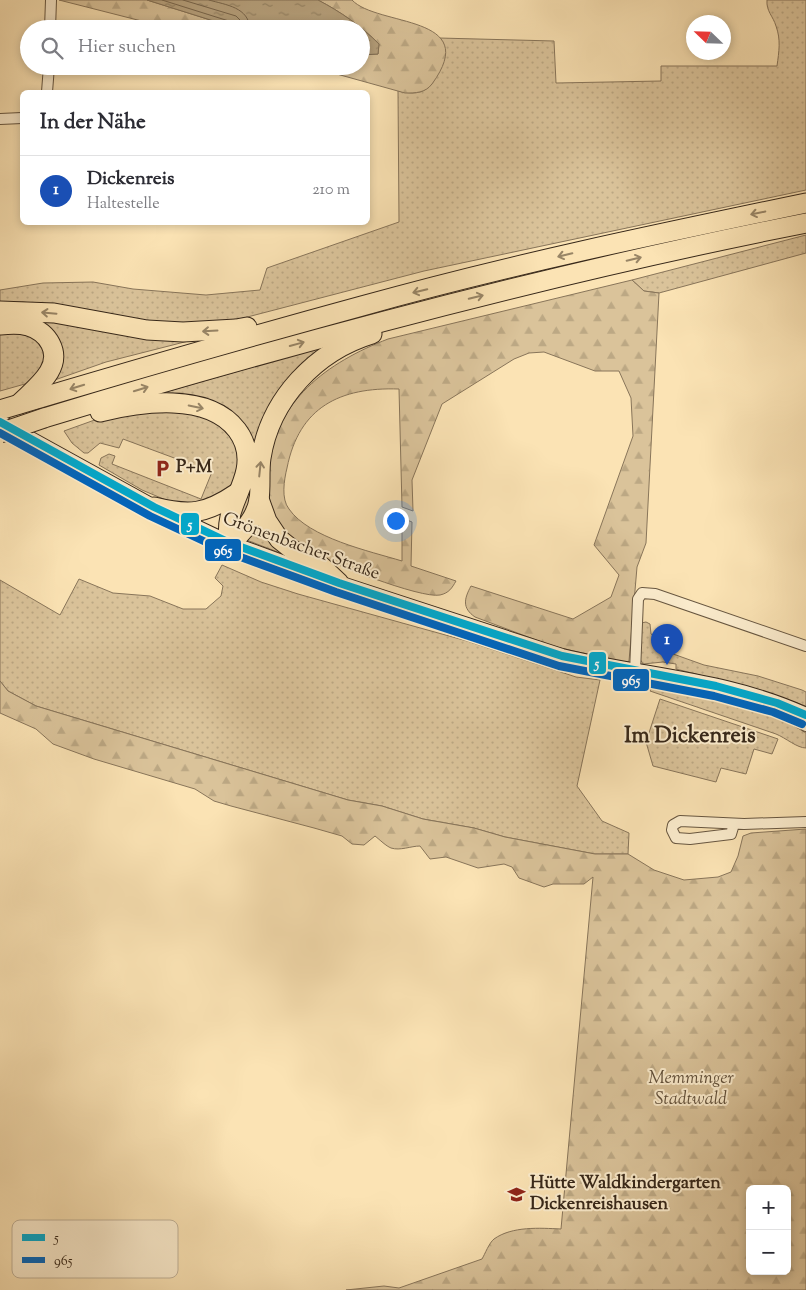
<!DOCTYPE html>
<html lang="de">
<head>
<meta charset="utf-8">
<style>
  body { margin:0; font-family:"Sorts Mill Goudy",serif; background:#f2f2f3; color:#2b2b33 }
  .controls { position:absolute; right:15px; bottom:15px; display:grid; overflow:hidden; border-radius:8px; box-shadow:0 2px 8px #0003 }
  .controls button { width:45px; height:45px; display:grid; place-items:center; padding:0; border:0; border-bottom:1px solid #e1e1e2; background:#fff; color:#2b2b33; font:25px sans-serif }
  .compass { position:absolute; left:686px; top:15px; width:45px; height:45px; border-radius:50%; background:#fff; box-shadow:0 2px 8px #0003; rotate:293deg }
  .you { position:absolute; left:395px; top:520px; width:18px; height:18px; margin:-12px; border:4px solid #fff; border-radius:50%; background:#1a73e8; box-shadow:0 0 0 8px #1a73e833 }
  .badge { display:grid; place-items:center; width:32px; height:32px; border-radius:50%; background:#8f2418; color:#fff; font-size:16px; font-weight:700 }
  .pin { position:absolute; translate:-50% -41px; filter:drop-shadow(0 1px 2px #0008) }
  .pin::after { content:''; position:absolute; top:26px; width:18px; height:15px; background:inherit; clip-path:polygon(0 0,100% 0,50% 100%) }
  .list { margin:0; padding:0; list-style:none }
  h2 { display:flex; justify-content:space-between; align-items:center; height:65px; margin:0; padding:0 20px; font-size:21px }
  h2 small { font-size:16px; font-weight:400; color:#7c7c81 }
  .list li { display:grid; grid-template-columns:32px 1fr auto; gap:15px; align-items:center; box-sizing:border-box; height:70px; padding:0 20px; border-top:1px solid #e1e1e2 }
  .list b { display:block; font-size:19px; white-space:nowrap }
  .list p { margin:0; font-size:16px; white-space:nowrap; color:#7c7c81 }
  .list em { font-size:16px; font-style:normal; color:#7c7c81 }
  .icon { flex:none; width:28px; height:28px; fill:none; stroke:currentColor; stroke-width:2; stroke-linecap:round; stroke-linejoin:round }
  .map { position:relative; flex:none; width:806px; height:1290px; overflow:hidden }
  .search { position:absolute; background:#fff; box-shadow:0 2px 8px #0003; left:20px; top:20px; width:350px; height:55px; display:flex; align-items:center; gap:12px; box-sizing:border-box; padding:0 18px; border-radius:28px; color:#7c7c81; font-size:19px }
  .panel { position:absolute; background:#fff; box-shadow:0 2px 8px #0003; left:20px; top:90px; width:350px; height:135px; border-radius:8px }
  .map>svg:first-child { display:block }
  .grass { fill:url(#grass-dots); stroke:#88755a }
  .forest { fill:url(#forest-firs); stroke:#88755a; fill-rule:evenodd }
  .water { fill:url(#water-ripples); stroke:#847156 }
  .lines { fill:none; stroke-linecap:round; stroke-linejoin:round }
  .shore { stroke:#77654c; stroke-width:1 }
  .minor-casing { stroke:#675640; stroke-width:12 }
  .tertiary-casing { stroke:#675640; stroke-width:14 }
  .secondary-casing { stroke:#362719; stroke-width:16 }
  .motorway-casing { stroke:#362719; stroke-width:21 }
  .minor { stroke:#fcedce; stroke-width:10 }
  .tertiary { stroke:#fcedce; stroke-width:12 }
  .secondary { stroke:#fcedce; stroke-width:14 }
  .motorway { stroke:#fbe3b4; stroke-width:19 }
  .motorway-bridge-casing { stroke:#362719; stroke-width:21; stroke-linecap:butt }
  .motorway-bridge { stroke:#fbe3b4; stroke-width:19 }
  .bus-1-casing { stroke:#fcedce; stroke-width:11 }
  .bus-2-casing { stroke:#fcedce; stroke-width:11 }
  .bus-1 { stroke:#00a9ce; stroke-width:8 }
  .bus-2 { stroke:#0065bd; stroke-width:8 }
  .oneway { stroke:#988566 }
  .labels { text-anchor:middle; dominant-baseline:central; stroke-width:4; stroke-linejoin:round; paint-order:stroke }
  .poi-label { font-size:18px; font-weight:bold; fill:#362719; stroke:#fcedce; text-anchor:start }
  .street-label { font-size:18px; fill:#362719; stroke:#fcedce }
  .park-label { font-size:18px; font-style:italic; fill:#5f4e39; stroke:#fcedce }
  .district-label { font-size:22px; font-weight:bold; fill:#362719; stroke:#fcedce }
  .key { fill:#fcedce; stroke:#c1b298; stroke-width:1 }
  .key-label { font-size:14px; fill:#362719 }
  .line-badge { stroke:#fcedce; stroke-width:2 }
  .badge-label { font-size:14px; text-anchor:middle; font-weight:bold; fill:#fff }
</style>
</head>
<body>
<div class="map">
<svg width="806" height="1290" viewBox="0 0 806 1290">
  <defs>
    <pattern id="grass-dots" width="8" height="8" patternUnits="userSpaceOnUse" patternTransform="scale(1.25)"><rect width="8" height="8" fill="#dac39a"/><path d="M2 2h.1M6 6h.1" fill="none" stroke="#bca884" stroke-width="1.8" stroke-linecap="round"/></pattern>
    <pattern id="forest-firs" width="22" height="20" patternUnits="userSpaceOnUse" patternTransform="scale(1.25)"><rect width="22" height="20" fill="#dac39a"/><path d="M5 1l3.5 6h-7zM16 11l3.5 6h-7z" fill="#bca884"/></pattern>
    <pattern id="water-ripples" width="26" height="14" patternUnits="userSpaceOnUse" patternTransform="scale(1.25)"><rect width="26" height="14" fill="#b8a37f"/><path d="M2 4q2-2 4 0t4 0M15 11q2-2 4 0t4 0" fill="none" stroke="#968567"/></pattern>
  </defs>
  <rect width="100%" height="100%" fill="#fbe3b4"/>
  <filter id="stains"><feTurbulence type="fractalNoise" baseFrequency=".004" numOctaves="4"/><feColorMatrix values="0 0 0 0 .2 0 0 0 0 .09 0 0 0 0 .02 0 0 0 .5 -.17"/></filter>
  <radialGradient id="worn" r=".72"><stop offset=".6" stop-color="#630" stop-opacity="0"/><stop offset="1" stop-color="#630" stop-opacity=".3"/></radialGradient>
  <g class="grass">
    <path d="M767 0H806V190L424 271 232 321 155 324 54 306 23 302 0 303V290L43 283 93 282 133 289 206 295 260 290 267 268 399 222 398 91C437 101 437 72 443 43L439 38 554 41 556 83 661 81V66H777C779 51 781 40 776 26 773 16 766 11 767 0Z"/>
    <path d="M806 235V253L659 293 644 291 632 280Z"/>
    <path d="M28 316 204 337 106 362 49 382 56 370Z"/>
    <path d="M0 331 38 336 48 359 32 382 0 391Z"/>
    <path d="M326 346 306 364 238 529 245 430 148 397Z"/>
    <path d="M180 410 220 420 241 452 236 481 216 502 173 503 142 490 99 465 101 458 109 454 115 456 112 464 201 499 212 472 123 439 119 448 100 443 88 453H84L72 443 64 431 103 417Z"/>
    <path d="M259 515 288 556 244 539Z"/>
    <path d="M222 565 261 582 298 594 467 641 576 677 600 680 577 786 602 821 629 833 628 854H595L505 837 474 828 423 819 382 806 348 800 36 706 8 691 0 681V580L60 615 79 579 113 593 150 596 183 609H206L221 596 223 586 215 578Z"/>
    <path d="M646 622 650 624 651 634 661 641 662 650 704 665 758 676 802 690 806 692V706L759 690 676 669V664L663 662 643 664 640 659 641 623Z"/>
    <path d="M654 683 683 686 756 703 806 733V748C797 748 786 738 776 734L650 691Z"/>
    <path d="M660 699 778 739 772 754 754 749 746 774 721 768 716 782 653 766 646 742Z"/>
  </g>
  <g class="forest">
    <path d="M59 0H147L239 29H173Z"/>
    <path d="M318 0H352C377 27 483 14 432 84 425 93 416 93 405 93L308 66H361V55L378 54 379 44C361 26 341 12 318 0Z"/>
    <path d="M632 280 644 291 659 293 646 543 637 567 629 661 626 663 552 646 475 617C462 608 464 599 471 586L573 619 611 597 619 575 594 545 633 436 631 398 619 371H595L544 352 529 353 514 359 442 404 412 480 413 511 402 507 399 389C340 387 299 407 287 468 284 480 281 499 289 509 309 538 369 551 402 561V518L412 522 411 566 456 581C452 588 449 593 440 595 421 599 327 562 308 551 295 544 283 531 276 519 268 506 268 485 269 471 273 401 328 362 388 339Z"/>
    <path d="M0 681 8 691 36 706 348 800 382 806 423 819 474 828 505 837 595 854H628L654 870 684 880 718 877 731 872 738 856 743 836 751 833 806 829V1290H346L384 1286 399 1288 482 1259C485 1254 489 1243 494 1239 512 1226 540 1228 561 1229L593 877 584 884H553L544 887 519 878 512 867 504 864 478 868 446 857 430 859 420 846C411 846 400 851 391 848 386 846 380 840 375 836L364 845 352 844 342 836 314 828 231 806 214 801 195 789 94 759 53 744 36 729 0 713ZM750 1189H787V1271H750Z"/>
  </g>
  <path class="water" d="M147 0H318C341 12 361 26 379 44L378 54 361 55V29H239Z"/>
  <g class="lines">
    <g class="shore">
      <path d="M162 0 232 22 236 29"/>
      <path d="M183 0 236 16 241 21 243 29"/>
      <path d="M209 0C226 5 249 7 250 29"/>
    </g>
    <defs>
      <g id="minor">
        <path d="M50 29 51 0"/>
        <path d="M47 92 49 66"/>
        <path d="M0 119 22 118"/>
        <path d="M635 672 638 599 642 593 655 594 806 646"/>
        <path d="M734 824 731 834 690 839 676 838 672 830 673 825 680 821 744 824 806 822"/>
      </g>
      <path id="tertiary" d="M798 711 806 725"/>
      <path id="secondary" d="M0 422 154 507 230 543 339 583 562 656C643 676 729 679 806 715"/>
      <g id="motorway">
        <path d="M0 311 54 313 147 330 183 332 236 329 247 327"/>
        <path d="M0 325C9 324 19 323 28 326 48 332 61 352 49 372 42 384 29 394 19 404"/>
        <path d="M0 410C120 374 241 339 362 306 508 265 657 234 806 203"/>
        <path d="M100 412C141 402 208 392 237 430 246 442 249 455 246 470 241 495 223 515 230 543 243 533 256 517 259 500 261 487 259 471 261 458 270 399 316 351 372 334"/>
        <path d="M44 418C295 342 548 274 806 223"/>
        <path d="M259 499 267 521 279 539 308 562 322 567 339 583"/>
        <path d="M154 507C190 516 206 514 237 493"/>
      </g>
    </defs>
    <use href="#minor" class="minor-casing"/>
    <use href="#tertiary" class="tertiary-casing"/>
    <use href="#secondary" class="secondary-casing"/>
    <use href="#motorway" class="motorway-casing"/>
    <use href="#minor" class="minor"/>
    <use href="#tertiary" class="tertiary"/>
    <use href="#secondary" class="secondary"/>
    <use href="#motorway" class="motorway"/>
    <defs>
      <path id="motorway-bridge" d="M0 433 44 418"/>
    </defs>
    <use href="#motorway-bridge" class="motorway-bridge-casing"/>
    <use href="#motorway-bridge" class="motorway-bridge"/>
    <defs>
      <path id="bus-1" d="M0 422 154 507 230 543 339 583 562 656 716 686 777 703 806 715"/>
      <path id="bus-2" d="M0 433 150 516 227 552 336 592 559 666 714 696 773 712 802 724"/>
    </defs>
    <use href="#bus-1" class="bus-1-casing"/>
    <use href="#bus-2" class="bus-2-casing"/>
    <use href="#bus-1" class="bus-1"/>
    <use href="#bus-2" class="bus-2"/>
  </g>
  <defs><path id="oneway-shaft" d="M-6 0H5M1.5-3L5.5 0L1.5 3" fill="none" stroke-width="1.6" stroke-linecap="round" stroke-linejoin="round" transform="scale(1.25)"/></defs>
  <g class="oneway">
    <use href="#oneway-shaft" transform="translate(758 213) rotate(168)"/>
    <use href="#oneway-shaft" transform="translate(565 255) rotate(167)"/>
    <use href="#oneway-shaft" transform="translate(634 259) rotate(-13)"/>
    <use href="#oneway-shaft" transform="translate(420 291) rotate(166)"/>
    <use href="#oneway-shaft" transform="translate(476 297) rotate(-14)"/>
    <use href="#oneway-shaft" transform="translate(49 313) rotate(-175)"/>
    <use href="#oneway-shaft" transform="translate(210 331) rotate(177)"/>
    <use href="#oneway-shaft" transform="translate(297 344) rotate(-15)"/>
    <use href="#oneway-shaft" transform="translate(77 387) rotate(163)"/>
    <use href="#oneway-shaft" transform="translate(141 389) rotate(-17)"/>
    <use href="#oneway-shaft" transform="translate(196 407) rotate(12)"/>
    <use href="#oneway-shaft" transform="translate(260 469) rotate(-84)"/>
  </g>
  <defs>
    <symbol id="parking-bare" viewBox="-9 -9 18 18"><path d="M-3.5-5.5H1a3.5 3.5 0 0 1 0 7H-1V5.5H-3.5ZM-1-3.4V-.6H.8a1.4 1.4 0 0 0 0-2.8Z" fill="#8f2418" stroke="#fcedce" stroke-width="2.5" paint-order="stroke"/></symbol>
    <symbol id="school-bare" viewBox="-9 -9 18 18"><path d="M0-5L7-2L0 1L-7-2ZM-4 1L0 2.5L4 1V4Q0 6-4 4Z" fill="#8f2418" stroke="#fcedce" stroke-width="2.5" paint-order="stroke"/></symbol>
  </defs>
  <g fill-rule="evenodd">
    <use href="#parking-bare" x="150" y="456" width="25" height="25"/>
    <use href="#school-bare" x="504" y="1182" width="25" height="25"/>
  </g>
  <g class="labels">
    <g class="poi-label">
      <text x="176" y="468">P+M</text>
      <text x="530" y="1184">Hütte Waldkindergarten<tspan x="530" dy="21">Dickenreishausen</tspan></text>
    </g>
    <g class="street-label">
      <text transform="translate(301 547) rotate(20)">Grönenbacher Straße</text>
    </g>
    <g class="park-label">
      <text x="691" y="1079">Memminger<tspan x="691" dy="21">Stadtwald</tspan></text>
    </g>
    <g class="district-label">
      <text x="690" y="737">Im Dickenreis</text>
    </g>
  </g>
  <rect x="12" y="1220" width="166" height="58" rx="8" class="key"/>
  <rect x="22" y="1234" width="23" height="7" fill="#00a9ce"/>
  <rect x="22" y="1257" width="23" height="6" fill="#0065bd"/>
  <g class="key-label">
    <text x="54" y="1242">5</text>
    <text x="54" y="1265">965</text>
  </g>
  <g class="line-badge">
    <rect x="180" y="512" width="20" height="24" rx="5" fill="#00a9ce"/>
    <rect x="204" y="538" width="38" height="24" rx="5" fill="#0065bd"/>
    <rect x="588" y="651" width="19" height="24" rx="5" fill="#00a9ce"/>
    <rect x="612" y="668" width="38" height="24" rx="5" fill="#0065bd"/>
  </g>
  <g class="badge-label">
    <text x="190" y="529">5</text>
    <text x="223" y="555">965</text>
    <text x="597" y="668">5</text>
    <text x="631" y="685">965</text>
  </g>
  <rect width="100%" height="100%" filter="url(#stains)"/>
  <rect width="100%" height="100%" fill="url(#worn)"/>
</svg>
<div class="controls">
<button>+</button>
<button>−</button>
</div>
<svg class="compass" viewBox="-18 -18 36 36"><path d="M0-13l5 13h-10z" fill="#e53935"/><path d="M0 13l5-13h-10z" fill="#7c7c81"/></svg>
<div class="you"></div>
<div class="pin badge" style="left:667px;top:665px;background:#1a4fb4">1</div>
<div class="search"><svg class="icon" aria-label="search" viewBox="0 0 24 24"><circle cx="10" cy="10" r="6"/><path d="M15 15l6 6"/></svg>Hier suchen</div>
<section class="panel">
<h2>In der Nähe<small></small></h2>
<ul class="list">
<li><span class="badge" style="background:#1a4fb4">1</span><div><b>Dickenreis</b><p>Haltestelle</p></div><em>210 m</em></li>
</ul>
</section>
</div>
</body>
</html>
